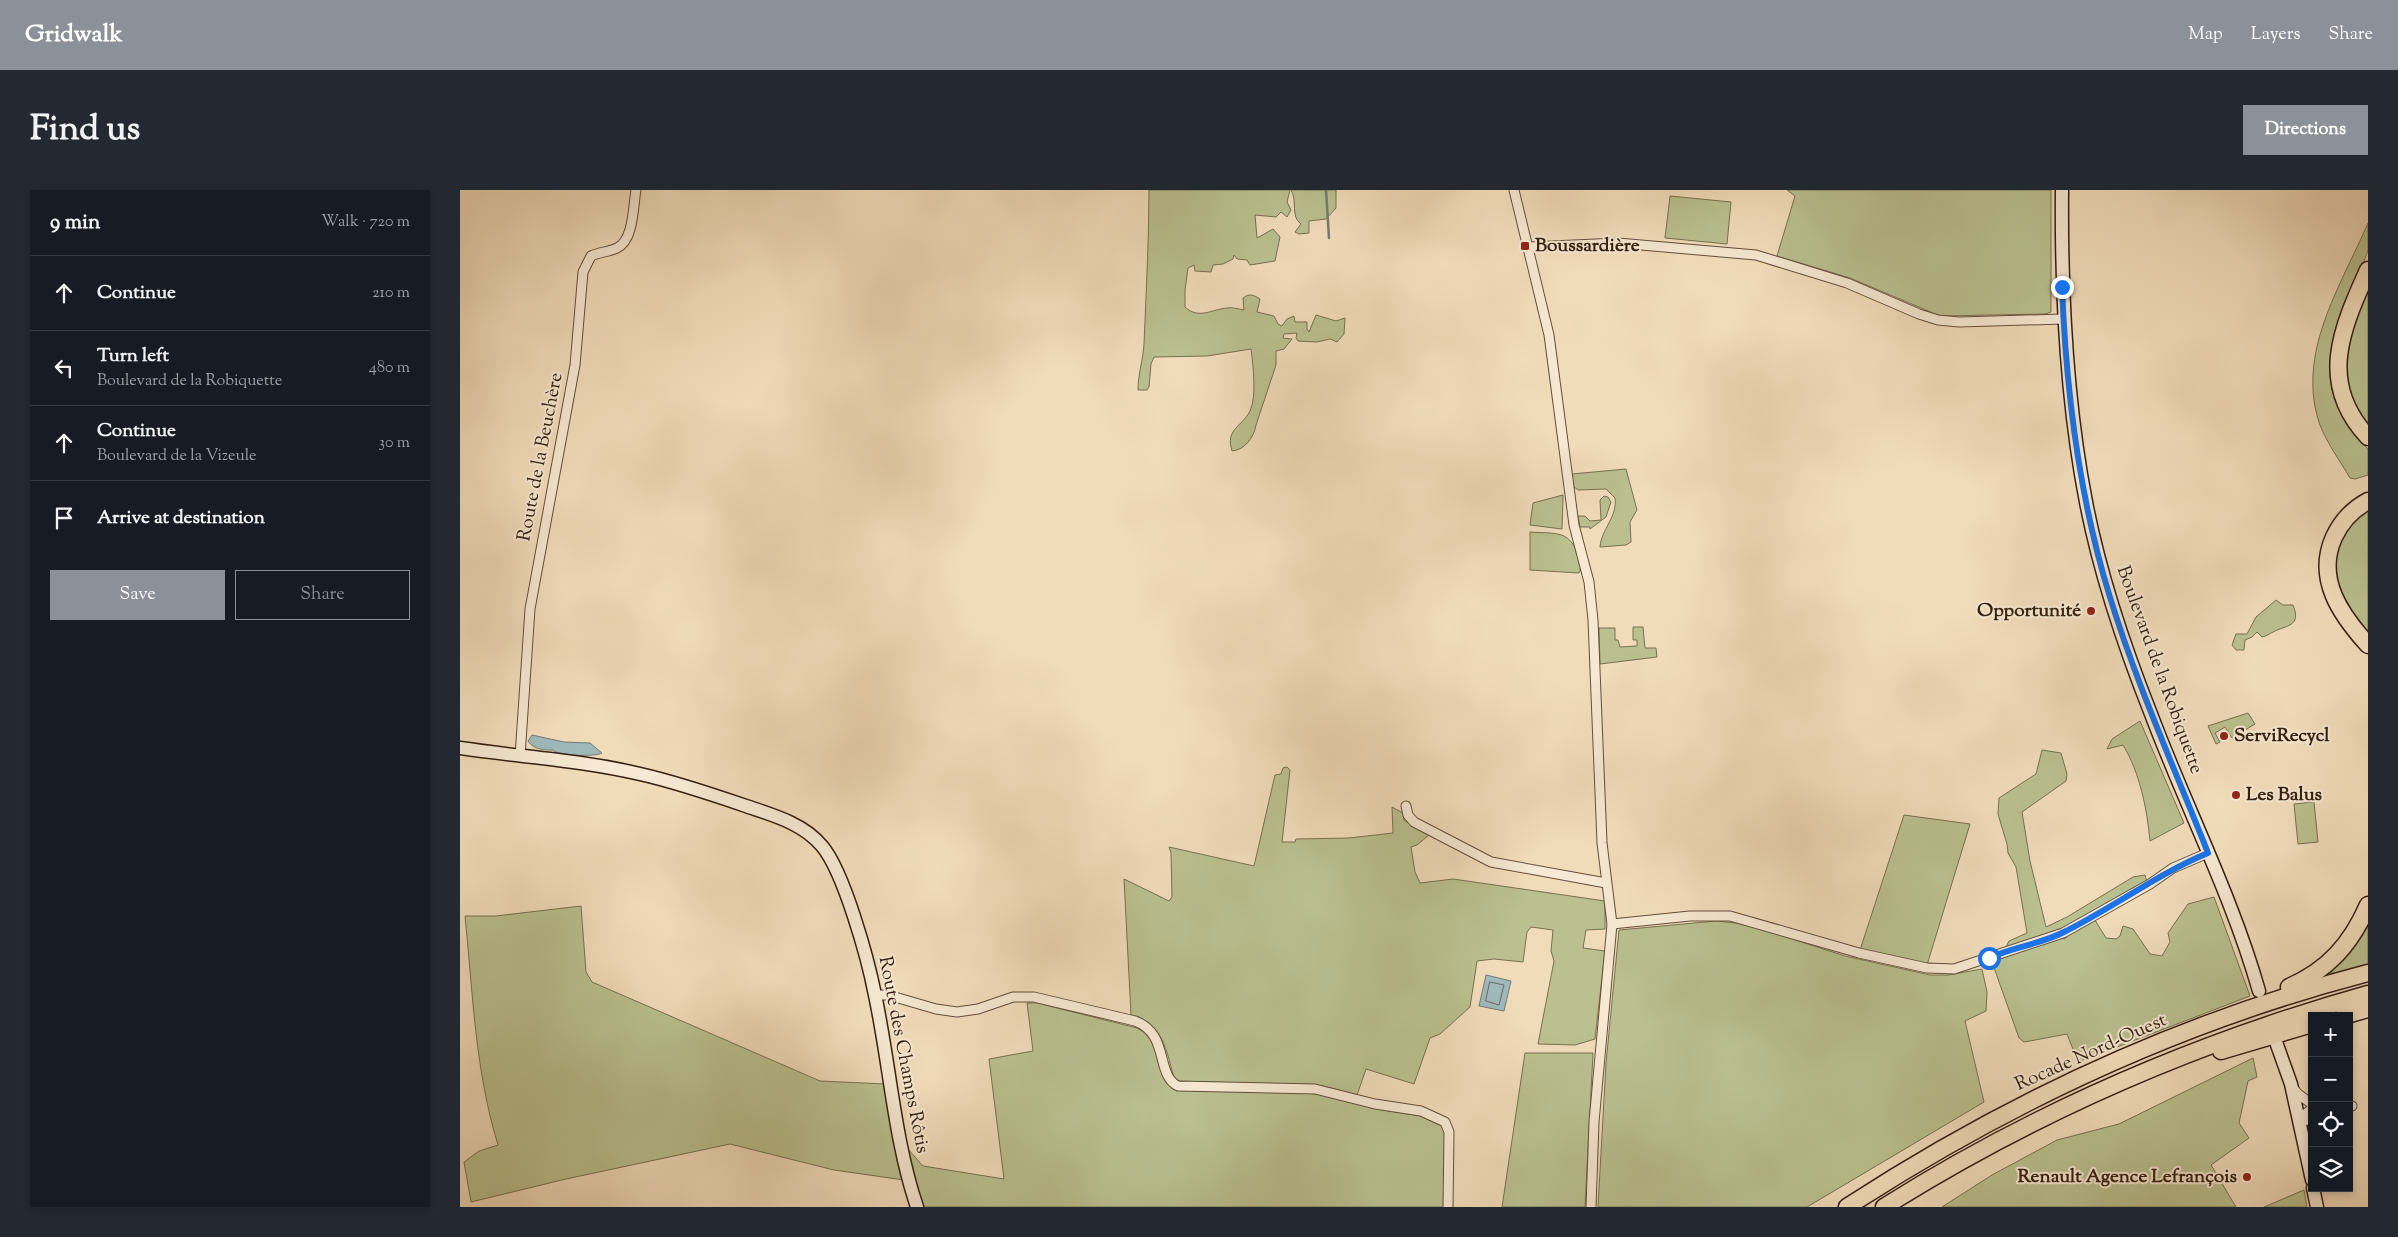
<!DOCTYPE html>
<html lang="en">
<head>
<meta charset="utf-8">
<style>
  body { margin:0; font-family:"Sorts Mill Goudy",serif; background:#242831; color:#f1f3f6 }
  .controls { position:absolute; right:15px; bottom:15px; display:grid; overflow:hidden; border-radius:0px; box-shadow:0 2px 8px #0003 }
  .controls button { width:45px; height:45px; display:grid; place-items:center; padding:0; border:0; border-bottom:1px solid #363941; background:#171b24; color:#f1f3f6; font:25px sans-serif }
  .stop { position:absolute; width:15px; height:15px; margin:-11px; border:4px solid #1a73e8; border-radius:50%; background:#fff }
  .stop.end { background:#1a73e8; border-color:#fff; box-shadow:0 1px 5px #0008 }
  .list { margin:0; padding:0; list-style:none }
  h2 { display:flex; justify-content:space-between; align-items:center; height:65px; margin:0; padding:0 20px; font-size:21px }
  h2 small { font-size:16px; font-weight:400; color:#9ea1a6 }
  .list li { display:grid; grid-template-columns:32px 1fr auto; gap:15px; align-items:center; box-sizing:border-box; height:75px; padding:0 20px; border-top:1px solid #363941 }
  .list b { display:block; font-size:19px; white-space:nowrap }
  .list p { margin:0; font-size:16px; white-space:nowrap; color:#9ea1a6 }
  .list em { font-size:16px; font-style:normal; color:#9ea1a6 }
  .actions { display:flex; gap:10px; padding:15px 20px }
  .actions a { flex:1; padding:11px 0; border:1px solid #8c9099; border-radius:0px; text-align:center; font-size:18px; color:#8c9099 }
  .actions .main { background:#8c9099; color:#fff }
  .icon { flex:none; width:28px; height:28px; fill:none; stroke:currentColor; stroke-width:2; stroke-linecap:round; stroke-linejoin:round }
  .map { position:relative; flex:none; width:1908px; height:1017px; overflow:hidden; border-radius:0px }
  header { display:flex; align-items:center; gap:30px; box-sizing:border-box; height:70px; padding:0 25px; background:#8c9099; color:#fff }
  header strong { font-size:24px }
  nav { display:flex; gap:28px; margin-inline-start:auto; font-size:18px }
  .intro { display:flex; align-items:center; justify-content:space-between; box-sizing:border-box; height:120px; padding:0 30px }
  h1 { margin:0; font-size:35px }
  .button { padding:12px 22px; border-radius:0px; background:#8c9099; color:#fff; font-size:18px; font-weight:700 }
  main { display:flex; gap:30px; padding:0 30px }
  aside { flex:1; background:#171b24; border-radius:0px; box-shadow:0 2px 8px #0003 }
  .map>svg:first-child { display:block }
  .green { fill:#bac090; stroke:#787050 }
  .water { fill:#9fb9bb; stroke:#757b77 }
  .lines { fill:none; stroke-linecap:round; stroke-linejoin:round }
  .shore { stroke:#6a6c66; stroke-width:1 }
  .stream { stroke:#757b77; stroke-width:2.5 }
  .street-casing { stroke:#644e3b; stroke-width:11 }
  .secondary-casing { stroke:#351f11; stroke-width:15 }
  .highway-casing { stroke:#351f11; stroke-width:19 }
  .street { stroke:#f6e8d2; stroke-width:9 }
  .secondary { stroke:#f6e8d2; stroke-width:12 }
  .highway { stroke:#f1dcba; stroke-width:16 }
  .route { stroke:#1a73e8; stroke-width:6 }
  .poi-dot { fill:#8f2418; stroke:#f6e8d2; stroke-width:2 }
  .labels { text-anchor:middle; dominant-baseline:central; stroke-width:4; stroke-linejoin:round; paint-order:stroke }
  .poi-label { font-size:19px; font-weight:bold; fill:#351f11; stroke:#f6e8d2; text-anchor:start }
  .street-label { font-size:19px; fill:#351f11; stroke:#f6e8d2 }
</style>
</head>
<body>
<header>
<strong>Gridwalk</strong>
<nav><a>Map</a><a>Layers</a><a>Share</a></nav>
</header>
<div class="intro"><h1>Find us</h1><a class="button">Directions</a></div>
<main>
<aside>
<h2>9 min<small>Walk · 720 m</small></h2>
<ul class="list">
<li><svg class="icon" aria-label="ahead" viewBox="0 0 24 24"><path d="M12 20V5M6 11l6-6 6 6"/></svg><div><b>Continue</b></div><em>210 m</em></li>
<li><svg class="icon" aria-label="left" viewBox="0 0 24 24"><path d="M17 20v-9H6M10 6l-5 5 5 5"/></svg><div><b>Turn left</b><p>Boulevard de la Robiquette</p></div><em>480 m</em></li>
<li><svg class="icon" aria-label="ahead" viewBox="0 0 24 24"><path d="M12 20V5M6 11l6-6 6 6"/></svg><div><b>Continue</b><p>Boulevard de la Vizeule</p></div><em>30 m</em></li>
<li><svg class="icon" aria-label="arrive" viewBox="0 0 24 24"><path d="M6 21V4h12l-3 4 3 4H6"/></svg><div><b>Arrive at destination</b></div></li>
</ul>
<div class="actions"><a class="main">Save</a><a>Share</a></div>
</aside>
<div class="map">
<svg width="1908" height="1017" viewBox="0 0 1908 1017">
  <rect width="100%" height="100%" fill="#f1dcba"/>
  <filter id="stains"><feTurbulence type="fractalNoise" baseFrequency=".004" numOctaves="4"/><feColorMatrix values="0 0 0 0 .2 0 0 0 0 .09 0 0 0 0 .02 0 0 0 .5 -.17"/></filter>
  <radialGradient id="worn" r=".72"><stop offset=".6" stop-color="#630" stop-opacity="0"/><stop offset="1" stop-color="#630" stop-opacity=".3"/></radialGradient>
  <g class="green">
    <path d="M689 0H830L827 12 831 20 827 27 821 22 816 27 795 25 797 48 813 39 820 47 815 71 790 75 787 70 777 69 774 65 773 69 763 74 753 75 751 82 735 81 734 75 728 78 725 100V117C739 130 752 119 767 118 773 117 778 119 784 120L783 108C789 103 794 105 800 109L797 122 814 126 818 134 822 136 827 129 834 126 835 132H847V139L849 142 856 125 876 131 885 128 884 144 877 152 870 149 857 152 838 151 836 148 837 143 824 144 823 148 832 149 824 159 816 161V175L796 235C794 247 785 260 772 261 765 239 782 237 790 221 797 207 793 174 791 159L747 166 694 167 691 174 689 197 687 200H678C678 184 683 170 684 154 686 103 689 52 689 0Z"/>
    <path d="M831 0H876V18L866 29 849 31V43L839 44 835 42 841 34C830 26 838 12 831 0Z"/>
    <path d="M1327 0H1591V122L1585 124 1480 126 1390 88 1317 66 1335 6Z"/>
    <path d="M1210 6 1271 12 1267 54 1205 48Z"/>
    <path d="M1908 33C1908 41 1908 52 1908 60 1904 74 1895 88 1889 102 1863 165 1858 207 1908 259V285L1895 289 1890 288C1880 271 1867 253 1860 235 1835 164 1881 96 1908 33Z"/>
    <path d="M1908 93V237L1902 230 1884 193 1890 135Z"/>
    <path d="M1166 279 1177 320 1170 332 1171 352 1166 355 1140 357C1141 340 1158 326 1155 308L1146 299 1118 300 1113 296 1112 284Z"/>
    <path d="M1103 305 1102 339 1070 335 1073 313Z"/>
    <path d="M1144 306 1148 307 1151 312 1146 327 1130 339V337H1120L1118 326H1125L1130 331 1141 330 1140 310Z"/>
    <path d="M1908 317V449L1901 441 1873 387 1878 349Z"/>
    <path d="M1070 342C1092 344 1109 339 1117 363 1120 370 1122 376 1119 383L1070 380Z"/>
    <path d="M1816 410 1823 415H1833C1842 437 1826 435 1813 442 1809 444 1807 446 1802 447L1797 442 1792 447 1785 450 1784 460H1776L1772 455 1776 444H1787L1796 427Z"/>
    <path d="M1173 437H1183L1185 458H1196L1197 467 1140 474 1139 438H1155V450H1158L1160 457 1177 456V450H1173Z"/>
    <path d="M1788 523 1795 534 1772 548 1765 537 1755 543 1760 552 1756 554 1748 536Z"/>
    <path d="M1680 531 1724 633 1690 651C1687 619 1680 583 1663 555L1647 559 1652 549Z"/>
    <path d="M1582 560 1601 563 1607 584 1606 591 1562 622 1570 671 1586 737 1607 727 1673 687 1685 685 1687 692 1594 744 1546 757 1549 751 1567 743 1556 677 1548 663 1547 654 1538 624 1539 608 1576 584Z"/>
    <path d="M827 577 830 580 822 652H835L836 649 889 648 933 643 932 617 943 623 944 630 969 645 957 655 951 657 955 682 960 693 993 689 1145 711V739L1126 740 1123 758 1145 761 1135 849 1115 855 1078 854 1094 771 1091 761 1093 740 1071 737 1067 742 1063 772 1034 769 1017 771 1010 817 980 844 970 848 954 894 906 879 897 905 863 896 719 891 714 888C707 862 702 831 671 825L664 689 709 711 712 707 711 663 709 657 794 676 815 585 821 584 823 578Z"/>
    <path d="M1854 612 1858 652 1838 654 1834 614Z"/>
    <path d="M1444 625 1510 634 1467 775 1400 760Z"/>
    <path d="M1754 707 1790 806 1618 872 1607 844 1570 851 1564 852 1559 848 1532 772 1539 766 1603 746 1604 749 1607 747 1606 745 1635 730 1646 748 1656 749 1660 746 1663 736 1673 739 1690 764 1702 766 1710 752 1708 743 1728 714Z"/>
    <path d="M121 716 126 782 132 792 360 891 425 894 444 990 374 980 270 954 106 989 11 1012 4 972 19 961 38 955C15 880 13 804 5 726H36Z"/>
    <path d="M1908 727V776L1872 784 1870 776Z"/>
    <path d="M1256 731 1286 734 1385 766 1470 785H1488L1522 779 1527 802 1526 821 1505 831 1524 912 1347 1017H1138L1146 873 1159 740Z"/>
    <path d="M567 813H577L677 838 687 844 693 851 703 881 726 900 845 903 867 905 917 919 961 926 985 937 984 1017H463L447 958 463 976 544 989 529 869 573 861Z"/>
    <path d="M1065 863H1133L1125 1017H1042Z"/>
    <path d="M1793 868 1797 887 1788 891 1779 933 1789 948 1751 975 1776 1017H1482L1532 985 1597 950 1659 934Z"/>
    <path d="M1844 1000 1847 1017H1804Z"/>
  </g>
  <g class="water">
    <path d="M72 545 104 552 130 553 142 563C135 567 98 566 93 560 84 560 74 560 68 551Z"/>
    <path d="M1026 785 1051 791 1044 821 1019 816Z"/>
  </g>
  <g class="lines">
    <path class="shore" d="M1030 792 1044 795 1039 815 1026 811Z"/>
    <path class="stream" d="M866 0 869 48"/>
    <defs>
      <g id="street">
        <path d="M1054 0 1089 145 1114 335 1129 392 1133 430 1142 653 1152 734 1134 932 1131 1017"/>
        <path d="M1069 57 1158 53 1296 65 1387 93 1459 124 1478 130 1499 132 1603 129"/>
        <path d="M60 566 70 419 115 175 123 82 131 66C139 62 149 62 157 58 174 50 173 16 176 0"/>
        <path d="M946 616 948 625 954 632 1031 672 1146 693"/>
        <path d="M1152 734 1230 726H1270L1399 763 1467 778 1494 779 1603 743 1690 694 1713 678 1748 663"/>
        <path d="M415 805H428L476 819 497 822 518 819 553 807H574L675 831C710 844 695 885 718 896L855 899 915 914 961 921 985 932 989 942 988 1017"/>
        <path d="M1833 898 1838 904 1852 914"/>
        <path d="M1889 917 1892 916"/>
        <path d="M1838 929 1852 919"/>
        <path d="M1838 929 1852 931"/>
      </g>
      <g id="secondary">
        <path d="M1602 0C1601 105 1606 209 1626 312 1640 385 1664 456 1691 524 1726 617 1772 706 1799 801"/>
        <path d="M0 558C60 567 121 570 180 584 216 592 251 604 286 616 312 625 343 633 362 656 384 682 408 769 415 805 430 875 434 949 457 1017"/>
        <path d="M1816 852 1831 894 1852 990"/>
        <path d="M1853 998 1857 1017"/>
      </g>
      <g id="highway">
        <path d="M1908 80C1882 138 1857 193 1908 247"/>
        <path d="M1908 311C1893 319 1881 332 1874 347 1855 389 1881 425 1908 455"/>
        <path d="M1829 797C1868 780 1891 754 1908 715"/>
        <path d="M1883 826 1908 819"/>
        <path d="M1761 861 1852 834"/>
        <path d="M1387 1017C1547 913 1723 831 1908 783"/>
        <path d="M1424 1017C1575 922 1737 852 1908 804"/>
      </g>
    </defs>
    <use href="#street" class="street-casing"/>
    <use href="#secondary" class="secondary-casing"/>
    <use href="#highway" class="highway-casing"/>
    <use href="#street" class="street"/>
    <use href="#secondary" class="secondary"/>
    <use href="#highway" class="highway"/>
  </g>
  <g class="lines">
    <path class="route" d="M1529 768C1553 757 1581 754 1604 742 1653 718 1697 684 1748 663 1714 577 1676 493 1649 404 1619 306 1606 200 1602 97"/>
  </g>
  <g class="poi-dot">
    <rect x="1060" y="51" width="10" height="10" rx="2.5"/>
    <circle cx="1631" cy="421" r="5"/>
    <circle cx="1764" cy="546" r="5"/>
    <circle cx="1776" cy="605" r="5"/>
    <circle cx="1787" cy="987" r="5"/>
  </g>
  <g class="labels">
    <g class="poi-label">
      <text x="1075" y="56">Boussardière</text>
      <text x="1621" y="421" text-anchor="end">Opportunité</text>
      <text x="1774" y="546">ServiRecycl</text>
      <text x="1786" y="605">Les Balus</text>
      <text x="1777" y="987" text-anchor="end">Renault Agence Lefrançois</text>
    </g>
    <g class="street-label">
      <text transform="translate(81 267) rotate(-79)">Route de la Beuchère</text>
      <text transform="translate(1699 480) rotate(70)">Boulevard de la Robiquette</text>
      <text transform="translate(1631 863) rotate(-24)">Rocade Nord-Ouest</text>
      <text transform="translate(443 865) rotate(79)">Route des Champs Rôtis</text>
    </g>
  </g>
  <rect width="100%" height="100%" filter="url(#stains)"/>
  <rect width="100%" height="100%" fill="url(#worn)"/>
</svg>
<div class="controls">
<button>+</button>
<button>−</button>
<button><svg class="icon" aria-label="locate" viewBox="0 0 24 24"><circle cx="12" cy="12" r="6"/><path d="M12 2v4M12 18v4M2 12h4M18 12h4"/></svg></button>
<button><svg class="icon" aria-label="layers" viewBox="0 0 24 24"><path d="M12 4l9 5-9 5-9-5zM3 14l9 5 9-5"/></svg></button>
</div>
<div class="stop" style="left:1529px;top:768px"></div>
<div class="stop end" style="left:1602px;top:97px"></div>
</div>
</main>
</body>
</html>
